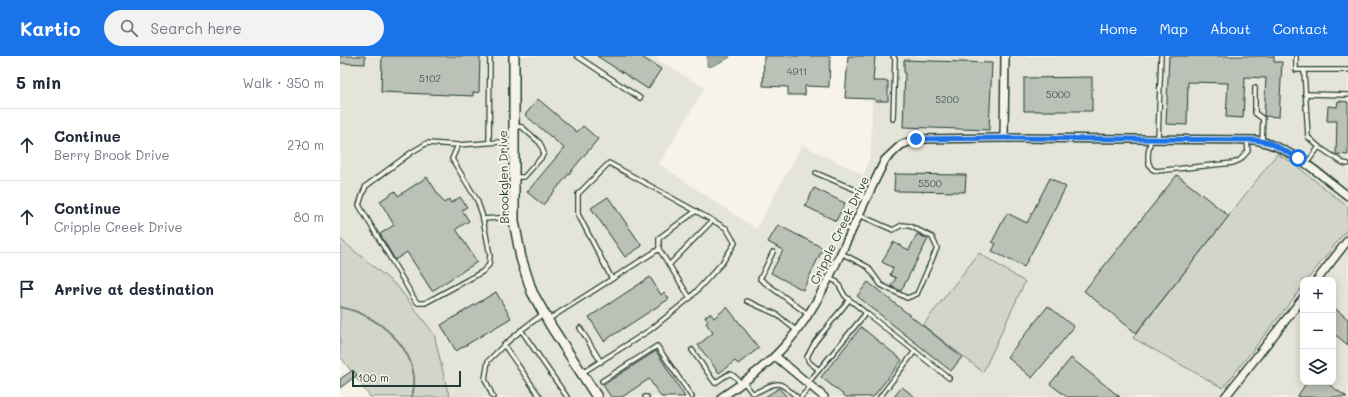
<!DOCTYPE html>
<html lang="en">
<head>
<meta charset="utf-8">
<style>
  body { margin:0; font-family:Mali,sans-serif; background:#f2f2f3; color:#1f2937 }
  .controls { position:absolute; right:12px; bottom:12px; display:grid; overflow:hidden; border-radius:8px; box-shadow:0 2px 10px #0003 }
  .controls button { width:36px; height:36px; display:grid; place-items:center; padding:0; border:0; border-bottom:1px solid #e0e1e3; background:#fff; color:#1f2937; font:20px sans-serif }
  .scale { position:absolute; left:12px; bottom:10px; width:109px; box-sizing:border-box; padding-left:4px; border:2px solid #1f3d34; border-top:0; font-size:11px; line-height:14px; white-space:nowrap; color:#1f3d34; -webkit-text-stroke:3px #f7f3e8; paint-order:stroke }
  .stop { position:absolute; width:12px; height:12px; margin:-9px; border:3px solid #1a73e8; border-radius:50%; background:#fff }
  .stop.end { background:#1a73e8; border-color:#fff; box-shadow:0 1px 4px #0008 }
  .list { margin:0; padding:0; list-style:none }
  h2 { display:flex; justify-content:space-between; align-items:center; height:52px; margin:0; padding:0 16px; font-size:17px }
  h2 small { font-size:13px; font-weight:400; color:#747a83 }
  .list li { display:grid; grid-template-columns:26px 1fr auto; gap:12px; align-items:center; box-sizing:border-box; height:72px; padding:0 16px; border-top:1px solid #e0e1e3 }
  .list b { display:block; font-size:15px; white-space:nowrap }
  .list p { margin:0; font-size:13px; white-space:nowrap; color:#747a83 }
  .list em { font-size:13px; font-style:normal; color:#747a83 }
  .icon { flex:none; width:22px; height:22px; fill:none; stroke:currentColor; stroke-width:2; stroke-linecap:round; stroke-linejoin:round }
  .map { position:relative; flex:none; width:1008px; height:341px; overflow:hidden }
  header { display:flex; align-items:center; gap:24px; box-sizing:border-box; height:56px; padding:0 20px; background:#1a73e8; color:#fff }
  header strong { font-size:19px }
  nav { display:flex; gap:22px; margin-inline-start:auto; font-size:14px }
  .search { width:280px; height:36px; background:#f2f2f3; display:flex; align-items:center; gap:10px; box-sizing:border-box; padding:0 14px; border-radius:22px; color:#747a83; font-size:15px }
  main { display:flex }
  aside { flex:1; background:#fff }
  .map>svg:first-child { display:block }
  .built { fill:#e5e4d9; fill-rule:evenodd }
  .green { fill:#d3d5ca; stroke:#79897f }
  .water { fill:#a4ada3; stroke:#6f8077 }
  .lines { fill:none; stroke-linecap:round; stroke-linejoin:round }
  .stream { stroke:#6f8077; stroke-width:2 }
  .building { fill:#bbc1b6; stroke:#1f3d34 }
  .service-casing { stroke:#1f3d34; stroke-width:6 }
  .minor-casing { stroke:#1f3d34; stroke-width:10 }
  .tertiary-casing { stroke:#1f3d34; stroke-width:12 }
  .service { stroke:#f7f3e8; stroke-width:3.5 }
  .minor { stroke:#f7f3e8; stroke-width:7 }
  .tertiary { stroke:#f7f3e8; stroke-width:9 }
  .route { stroke:#1a73e8; stroke-width:5 }
  .labels { text-anchor:middle; dominant-baseline:central; stroke-width:4; stroke-linejoin:round; paint-order:stroke }
  .number-label { font-size:10px; fill:#465e54 }
  .street-label { font-size:12px; fill:#1f3d34; stroke:#f7f3e8 }
</style>
</head>
<body>
<header>
<strong>Kartio</strong>
<div class="search"><svg class="icon" aria-label="search" viewBox="0 0 24 24"><circle cx="10" cy="10" r="6"/><path d="M15 15l6 6"/></svg>Search here</div>
<nav><a>Home</a><a>Map</a><a>About</a><a>Contact</a></nav>
</header>
<main>
<aside>
<h2>5 min<small>Walk · 350 m</small></h2>
<ul class="list">
<li><svg class="icon" aria-label="ahead" viewBox="0 0 24 24"><path d="M12 20V5M6 11l6-6 6 6"/></svg><div><b>Continue</b><p>Berry Brook Drive</p></div><em>270 m</em></li>
<li><svg class="icon" aria-label="ahead" viewBox="0 0 24 24"><path d="M12 20V5M6 11l6-6 6 6"/></svg><div><b>Continue</b><p>Cripple Creek Drive</p></div><em>80 m</em></li>
<li><svg class="icon" aria-label="arrive" viewBox="0 0 24 24"><path d="M6 21V4h12l-3 4 3 4H6"/></svg><div><b>Arrive at destination</b></div></li>
</ul>
</aside>
<div class="map">
<svg width="1008" height="341" viewBox="0 0 1008 341">
  <rect width="100%" height="100%" fill="#f7f3e8"/>
  <filter id="ink" filterUnits="userSpaceOnUse"><feTurbulence type="fractalNoise" baseFrequency=".025" numOctaves="2"/><feDisplacementMap in="SourceGraphic" scale="8" xChannelSelector="R" yChannelSelector="G"/><feConvolveMatrix kernelMatrix="1 2 1 2 8 2 1 2 1" color-interpolation-filters="sRGB"/></filter>
  <g filter="url(#ink)">
    <path class="built" d="M0 0H312L365 32 319 108 416 173 462 89 524 119 531 96 533 0H1008V341H405L402 337 395 341H110L57 230 0 183ZM963 224H993V326H963Z"/>
    <g class="green">
      <path d="M937 98 953 107 1008 151V172L967 224H963V230L883 332 793 282Z"/>
      <path d="M0 183 57 230 94 278 107 333 110 341H30L0 300Z"/>
      <path d="M639 197 685 226 643 316 583 269Z"/>
    </g>
    <path class="water" d="M367 0H390L389 2 370 11 367 10Z"/>
    <g class="lines">
      <path class="stream" d="M0 251C34 258 71 286 74 322 75 328 73 335 72 341"/>
    </g>
    <g class="building">
      <path d="M0 0H25V8L0 7Z"/>
      <path d="M42 0H140L139 37 133 36V40L41 36Z"/>
      <path d="M257 0H300L321 13 308 33Z"/>
      <path d="M424 0H490L489 31 465 30V39H448V31L423 30Z"/>
      <path d="M508 0H535L533 25H548V45H535V43L505 42Z"/>
      <path d="M829 0H934V6H942L939 61 924 60 926 22 905 21 903 62 886 61 888 27 848 26 847 69 826 68Z"/>
      <path d="M564 4 652 7 649 74 563 71 565 16H564Z"/>
      <path d="M752 21V55H684V22Z"/>
      <path d="M198 43 237 76 243 70 258 83 203 149 187 136 224 92 185 59Z"/>
      <path d="M998 45 1008 46V99L996 98 997 65H987L988 50 997 51Z"/>
      <path d="M555 118 626 119 625 136 554 135Z"/>
      <path d="M837 119 889 160 796 277 744 235Z"/>
      <path d="M87 121 104 147 109 143 111 147 120 141 127 151 122 154 129 165 116 173 137 206 92 235 67 196 55 204 40 178 54 169 40 145 55 135 58 140Z"/>
      <path d="M710 122 726 131 684 211 652 195 656 188 652 186 667 157 687 167Z"/>
      <path d="M474 132 505 147 496 165 465 150Z"/>
      <path d="M268 141 302 190 285 201 251 152Z"/>
      <path d="M438 169 483 192 463 234 431 217 443 194 428 186Z"/>
      <path d="M577 178 588 183 561 235 551 230 556 222 550 219 553 212 542 206 553 186 569 194Z"/>
      <path d="M310 221 321 239 324 236 329 243 264 285 249 261Z"/>
      <path d="M528 226 622 301 611 315 517 240Z"/>
      <path d="M156 236 171 262 116 295 101 269Z"/>
      <path d="M708 250 734 271 692 322 667 301Z"/>
      <path d="M387 251 419 292 398 308 395 305 379 317 358 289 373 277 366 267 368 265 365 261 370 257 374 262Z"/>
      <path d="M993 251 1008 263V289L993 277Z"/>
      <path d="M521 271 562 304 533 341H506L481 321Z"/>
      <path d="M316 295 345 341H321L309 323 282 341H271L263 329Z"/>
      <path d="M731 302 780 341H727L710 328Z"/>
      <path d="M13 314 17 319 0 332V323Z"/>
      <path d="M967 326H985L1007 341H957Z"/>
      <path d="M562 331 575 341H554Z"/>
      <path d="M439 332 447 341H425Z"/>
    </g>
    <g class="lines">
      <defs>
        <g id="service">
          <path d="M237 0 300 42"/>
          <path d="M553 0 555 3 553 63"/>
          <path d="M956 0V14H1008"/>
          <path d="M964 14 968 81 979 91 1003 107 1008 108"/>
          <path d="M915 32V57L923 63 922 86"/>
          <path d="M965 38 1008 39"/>
          <path d="M811 83C809 93 805 105 812 113L816 115 893 107 900 104 908 95 907 84"/>
          <path d="M818 83 821 0"/>
          <path d="M149 86 150 0"/>
          <path d="M118 89 87 87 72 96 26 130 23 137 19 149 75 244 78 247H85L142 216 149 209 150 199 142 158 137 144 112 103 118 89 174 85"/>
          <path d="M966 108 979 91"/>
          <path d="M476 117 516 134 526 144"/>
          <path d="M175 121H184L201 102 204 97 200 87 182 71 175 70"/>
          <path d="M143 163 173 161"/>
          <path d="M501 169 511 175"/>
          <path d="M319 193V182L356 155"/>
          <path d="M433 196 420 223 469 259"/>
          <path d="M501 197 528 211 541 229 567 242 577 238 597 192 592 181 570 170 562 169 553 174 519 159"/>
          <path d="M329 209 372 165"/>
          <path d="M489 222 497 226 505 240 526 257"/>
          <path d="M272 223 238 158V138L269 107 386 172 395 187 382 207 350 242"/>
          <path d="M407 245 436 258 457 275"/>
          <path d="M209 263 319 193 350 242 310 274 242 317"/>
          <path d="M240 272 261 306"/>
          <path d="M181 274 227 341"/>
          <path d="M164 289 200 341"/>
          <path d="M352 294 375 327C390 317 390 313 401 328"/>
          <path d="M479 314 469 306 467 301 475 286 509 244"/>
          <path d="M262 325 317 290 352 341"/>
          <path d="M404 326 412 337C416 337 417 336 421 334 441 323 441 328 457 341"/>
          <path d="M468 327 526 257 609 322"/>
          <path d="M153 341 145 323 148 305 164 289 184 272 203 258"/>
          <path d="M305 341H307"/>
          <path d="M461 341 471 330"/>
          <path d="M540 341 575 295"/>
        </g>
        <g id="minor">
          <path d="M664 82 665 0"/>
          <path d="M977 224 1008 184"/>
          <path d="M435 300 484 341"/>
          <path d="M382 341C400 329 419 315 435 300 471 265 490 220 511 176 522 152 533 128 545 104L561 89 576 83 664 82 916 84C952 92 979 118 1008 140"/>
          <path d="M885 341 963 242"/>
        </g>
        <path id="tertiary" d="M174 0V165L181 202 192 236 211 270 257 341"/>
      </defs>
      <use href="#service" class="service-casing"/>
      <use href="#minor" class="minor-casing"/>
      <use href="#tertiary" class="tertiary-casing"/>
      <use href="#service" class="service"/>
      <use href="#minor" class="minor"/>
      <use href="#tertiary" class="tertiary"/>
    </g>
  </g>
  <g class="lines" filter="url(#ink)">
    <path class="route" d="M576 83 664 82 916 84 930 87 958 102"/>
  </g>
  <g class="labels">
    <g class="number-label">
      <text x="457" y="15">4911</text>
      <text x="90" y="22">5102</text>
      <text x="718" y="38">5000</text>
      <text x="607" y="43">5200</text>
      <text x="590" y="127">5500</text>
    </g>
    <g class="street-label">
      <text transform="translate(163 121) rotate(-91)">Brookglen Drive</text>
      <text transform="translate(499 174) rotate(-64)">Cripple Creek Drive</text>
    </g>
  </g>
</svg>
<div class="controls">
<button>+</button>
<button>−</button>
<button><svg class="icon" aria-label="layers" viewBox="0 0 24 24"><path d="M12 4l9 5-9 5-9-5zM3 14l9 5 9-5"/></svg></button>
</div>
<div class="scale">100 m</div>
<div class="stop" style="left:958px;top:102px"></div>
<div class="stop end" style="left:576px;top:83px"></div>
</div>
</main>
</body>
</html>
